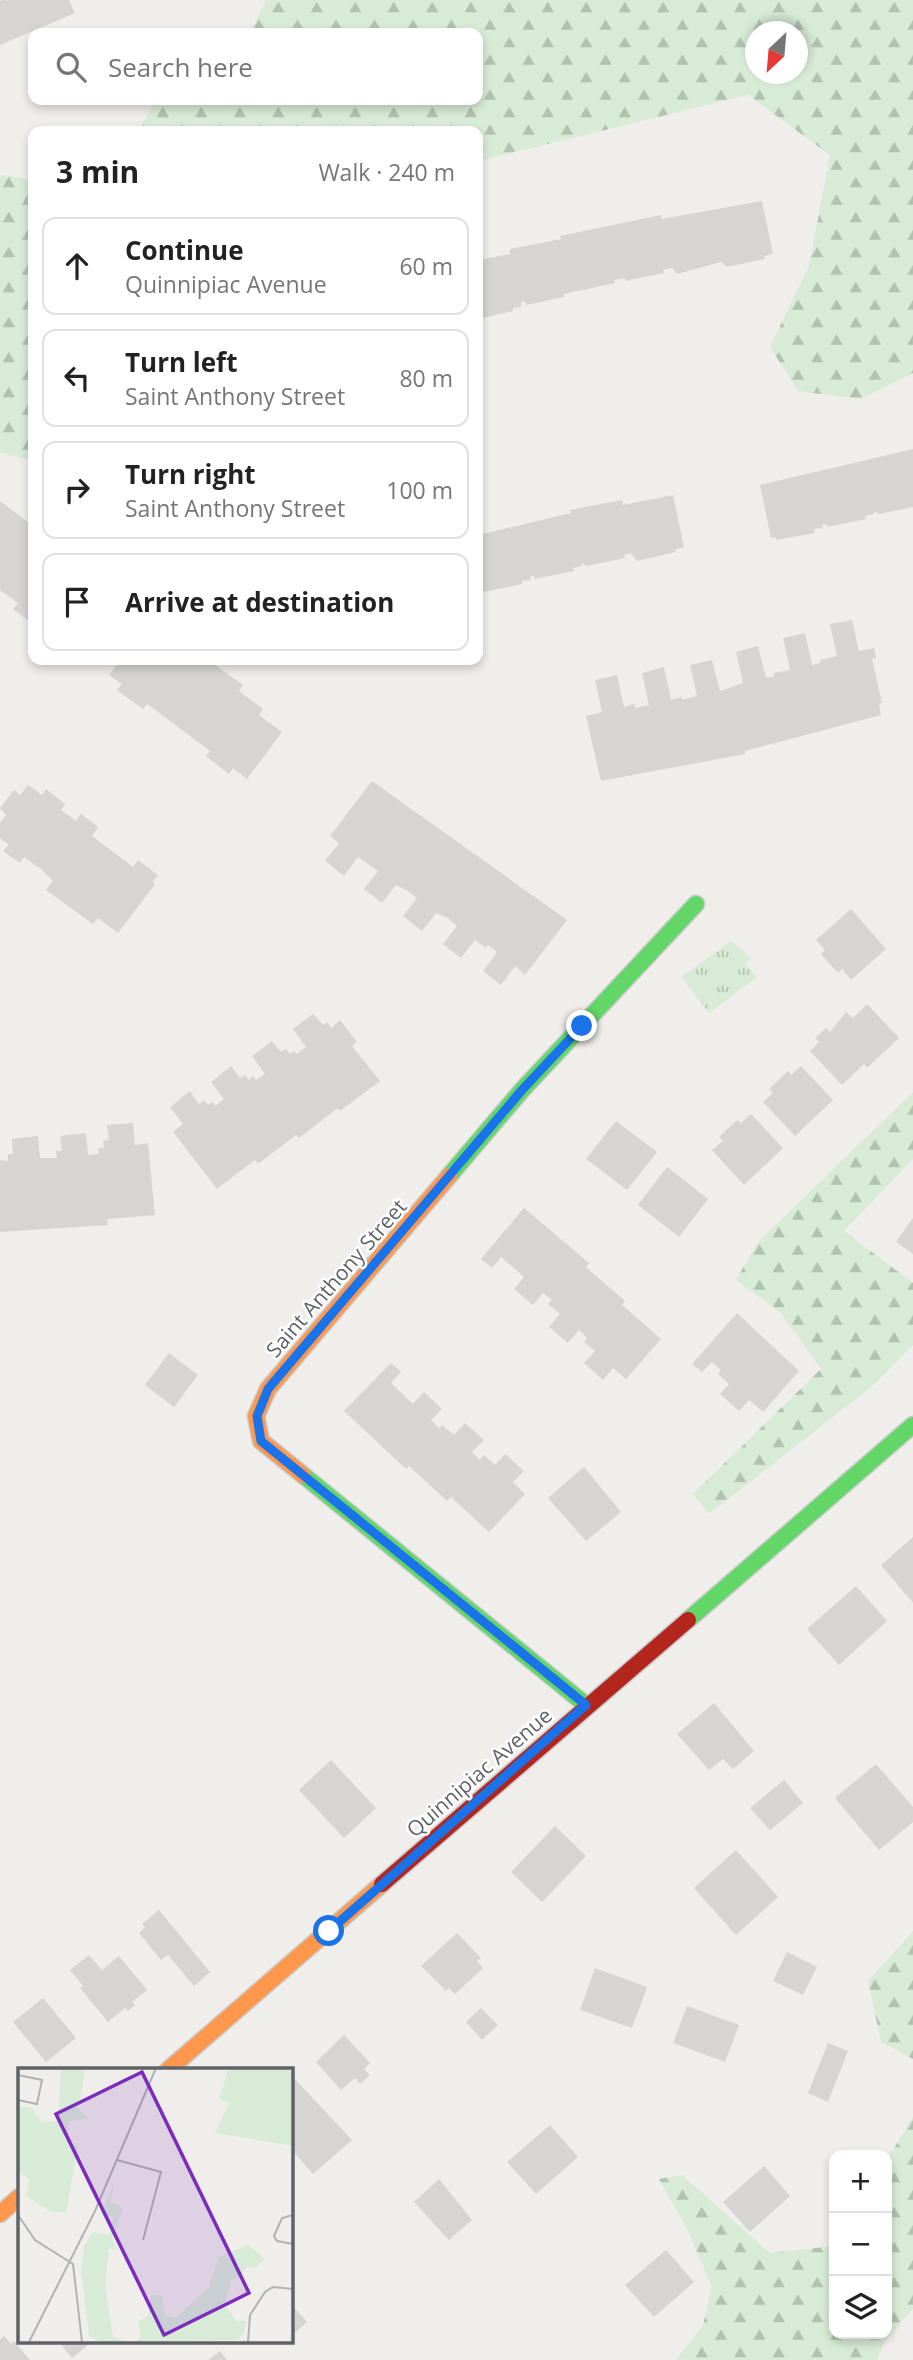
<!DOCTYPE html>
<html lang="en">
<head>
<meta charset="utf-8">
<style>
  body { margin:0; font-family:"Open Sans",sans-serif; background:#f6f6f6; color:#222 }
  .controls { position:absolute; right:21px; bottom:21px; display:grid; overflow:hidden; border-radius:14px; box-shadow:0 4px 10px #0003 }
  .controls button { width:63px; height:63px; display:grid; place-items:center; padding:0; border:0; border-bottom:2px solid #e0e0e0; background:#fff; color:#222; font:35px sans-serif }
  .compass { position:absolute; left:745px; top:21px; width:63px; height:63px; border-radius:50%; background:#fff; box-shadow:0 4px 10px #0003; rotate:206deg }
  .stop { position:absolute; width:21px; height:21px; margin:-16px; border:5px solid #1a73e8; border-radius:50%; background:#fff }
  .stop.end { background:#1a73e8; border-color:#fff; box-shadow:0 2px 7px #0008 }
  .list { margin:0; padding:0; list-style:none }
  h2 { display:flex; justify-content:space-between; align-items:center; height:91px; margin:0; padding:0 28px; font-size:30px }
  h2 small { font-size:23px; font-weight:400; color:#767676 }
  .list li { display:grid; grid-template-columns:46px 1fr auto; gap:21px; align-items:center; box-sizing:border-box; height:98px; margin:0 14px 14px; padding:0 14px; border:2px solid #e0e0e0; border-radius:14px }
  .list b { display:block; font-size:26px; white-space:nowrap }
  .list p { margin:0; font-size:23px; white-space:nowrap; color:#767676 }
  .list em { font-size:23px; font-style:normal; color:#767676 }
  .icon { flex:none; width:38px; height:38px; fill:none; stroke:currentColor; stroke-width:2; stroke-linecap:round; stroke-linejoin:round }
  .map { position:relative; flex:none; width:913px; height:2360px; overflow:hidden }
  .search { position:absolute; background:#fff; box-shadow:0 4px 10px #0003; left:28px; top:28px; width:455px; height:77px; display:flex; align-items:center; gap:18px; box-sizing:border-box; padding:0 24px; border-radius:14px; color:#767676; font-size:26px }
  .panel { position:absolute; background:#fff; box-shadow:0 4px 10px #0003; left:28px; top:126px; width:455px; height:539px; border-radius:14px }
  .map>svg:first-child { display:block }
  .forest { fill:url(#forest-firs); fill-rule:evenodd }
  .park { fill:url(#park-tufts) }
  .building { fill:#d6d5d3 }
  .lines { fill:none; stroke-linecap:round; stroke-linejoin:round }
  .fast-casing { stroke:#cacacb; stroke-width:19 }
  .slow-casing { stroke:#cacacb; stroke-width:19 }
  .jam-casing { stroke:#cacacb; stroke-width:19 }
  .fast { stroke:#63d668; stroke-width:16 }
  .slow { stroke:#ff974d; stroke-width:16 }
  .jam { stroke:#b3261e; stroke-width:16 }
  .route { stroke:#1a73e8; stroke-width:9 }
  .labels { text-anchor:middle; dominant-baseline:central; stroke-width:5; stroke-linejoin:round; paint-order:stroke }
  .street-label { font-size:21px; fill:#5f6368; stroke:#fff }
  .inset-road { fill:none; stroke:#b1b2b2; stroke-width:2 }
  .view { fill:#7b2cbf; fill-opacity:0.15; stroke:#7b2cbf; stroke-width:3.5 }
  .inset-edge { fill:none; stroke:#5f6368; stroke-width:3.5 }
</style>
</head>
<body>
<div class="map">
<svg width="913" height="2360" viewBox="0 0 913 2360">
  <defs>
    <pattern id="forest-firs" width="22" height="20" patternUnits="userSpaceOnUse" patternTransform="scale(1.75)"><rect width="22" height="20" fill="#d8ebd6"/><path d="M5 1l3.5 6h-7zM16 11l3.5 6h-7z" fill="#b2c2b1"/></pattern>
    <pattern id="park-tufts" width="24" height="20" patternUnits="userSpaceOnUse" patternTransform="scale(1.75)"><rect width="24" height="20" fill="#d8ebd6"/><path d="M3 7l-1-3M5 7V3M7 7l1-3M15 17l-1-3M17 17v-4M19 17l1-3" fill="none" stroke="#b2c2b1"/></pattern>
  </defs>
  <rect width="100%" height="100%" fill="#efeeea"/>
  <g class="forest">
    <path d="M266 0H913V373L861 399 798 391 770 347 809 266 830 155 748 95 478 161V131H139L155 100H478V33H250ZM755 32H797V74H755Z"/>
    <path d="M3 175 33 180V461L0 452V178Z"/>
    <path d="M913 1092V1159L844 1231 913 1283V1345L875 1384 709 1514 693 1494 821 1369 781 1313 736 1280 757 1243Z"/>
    <path d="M913 1931V2059L881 2042 868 1981Z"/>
    <path d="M913 2117V2309L884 2342 877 2360H676L703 2325 712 2287 688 2231 659 2179 682 2175 770 2253 834 2246V2334H887V2160Z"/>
  </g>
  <path class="park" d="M731 941 751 958 745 964 757 977 709 1013 681 977Z"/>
  <g class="building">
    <path d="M3 0H69L75 13 0 45V1Z"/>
    <path d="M762 201 773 254 764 256 765 259 727 267 721 262 677 274 672 268 663 270 664 273 625 281V278L614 280 615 283 564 294V297L526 305 525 301 521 302V307L513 308V311L478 319V260L510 254V249L561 239 560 236 661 215 662 219Z"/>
    <path d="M913 449V507L879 514 874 511V514L865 516 866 519 827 527V524L822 525 823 528 814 529 815 533 776 540V537L771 538 760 485Z"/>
    <path d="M673 495 684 547 675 550 676 552 637 561 631 553 624 555 625 558 587 566 581 563 582 566 573 568 574 571 535 579 534 576 530 577 531 580 522 581V584L484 592 483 589H479L478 535 571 513 570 510 622 500 623 505Z"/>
    <path d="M0 501 33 526V618L30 622 13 609 18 603 0 590Z"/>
    <path d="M852 620 859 651 874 648 876 658 872 659 882 703 879 704 881 715 745 751V754L601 781 586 716 602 712 595 680 617 675 624 707 635 704V708L649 705 642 673 664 667 671 700 682 697V700L697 696 690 665 712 660 720 691 743 683 736 652 758 646 766 678 774 676V673L790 670 783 638 805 633 812 665 821 663 820 660 837 656 830 624Z"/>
    <path d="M121 660H208L243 685 239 691 263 709 259 715 282 732 247 779 233 768 229 774 206 756 210 751 147 704 143 709 117 690 122 684 109 675Z"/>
    <path d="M372 781 567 920 525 975 515 966 501 985 483 971 497 952 488 945 486 948 475 940 461 958 443 944 457 926 448 918 436 913 422 931 403 916 417 898 408 891 396 885 382 903 364 889 378 871 358 857 344 876 325 861 339 843 330 836Z"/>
    <path d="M28 785 42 795 46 789 65 804 61 810 76 821 81 814 98 827 92 836 133 867 138 860 158 875 153 882 155 884 118 933 98 918 93 924 46 890 53 881 41 869 24 857 20 863 3 851 9 845 0 838V823L6 815 0 808 14 790 20 795Z"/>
    <path d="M851 909 886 949 851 980 842 969 838 973 821 954 825 950 816 940Z"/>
    <path d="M867 1004 899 1038 867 1068 864 1064 842 1085 810 1051 819 1042 815 1038 826 1028 830 1032 846 1012 853 1018Z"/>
    <path d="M313 1014 323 1025 327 1022 331 1028 340 1020 357 1042 352 1046 380 1081 340 1111 338 1108 299 1138 296 1135 258 1164 255 1160 217 1189 173 1132 183 1124 170 1107 190 1091 199 1104 204 1100 208 1105 213 1102 215 1106 224 1099 211 1082 231 1066 240 1078 245 1075 249 1080 253 1076 256 1080 265 1074 252 1056 272 1041 281 1052 286 1049 290 1054 294 1051 297 1054 306 1047 293 1029Z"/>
    <path d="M801 1066 833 1100 795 1136 763 1102 773 1093 769 1089 788 1071 791 1075Z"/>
    <path d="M751 1114 783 1148 744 1185 712 1150 723 1141 719 1137 737 1120 741 1123Z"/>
    <path d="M616 1121 657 1152 627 1190 586 1159Z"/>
    <path d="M133 1123 135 1145 148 1143 155 1215 107 1219 108 1225 0 1232V1160L8 1161V1154H13L12 1139 38 1136 40 1158H57L56 1151H62L60 1136 86 1133 88 1155 99 1154 98 1148H104L103 1141 109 1140 107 1125Z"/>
    <path d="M667 1167 708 1199 679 1237 638 1205Z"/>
    <path d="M524 1208 589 1263 586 1267 625 1301 622 1305 661 1339 626 1379 613 1368 603 1380 584 1363 595 1351 584 1342 587 1338 579 1330 568 1343 549 1327 560 1314 548 1304 552 1300 543 1293 533 1305 514 1289 524 1277 501 1257 492 1268 481 1259Z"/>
    <path d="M913 1218V1254L896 1242Z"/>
    <path d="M737 1313 799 1371 763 1412 749 1400 739 1411 720 1394 729 1384 718 1374 721 1370 712 1362 702 1372 692 1364Z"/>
    <path d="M169 1353 198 1375 174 1407 145 1385Z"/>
    <path d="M391 1363 401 1372 391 1383 413 1404 424 1392 442 1409 431 1420 439 1428 442 1425 454 1435 465 1423 484 1440 472 1452 480 1460 484 1455 495 1465 505 1454 524 1471 513 1482 525 1494 489 1532 451 1497 447 1501 409 1466 406 1469 344 1411Z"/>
    <path d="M584 1467 621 1512 586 1541 548 1498Z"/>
    <path d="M913 1537V1603L881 1565Z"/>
    <path d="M856 1586 887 1621 839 1665 807 1629Z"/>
    <path d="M714 1703 754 1751 733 1769 723 1759 709 1770 677 1734Z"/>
    <path d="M331 1760 376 1808 344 1838 299 1790Z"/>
    <path d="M876 1764 913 1807V1822L879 1850 835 1798Z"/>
    <path d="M784 1780 803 1803 770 1830 750 1808Z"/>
    <path d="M555 1826 586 1856 542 1902 511 1872Z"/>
    <path d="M736 1850 778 1897 736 1935 694 1888Z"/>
    <path d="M159 1910 210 1972 194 1986 168 1955 161 1960 139 1933 145 1927 142 1924Z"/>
    <path d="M457 1933 481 1958 477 1961 483 1968 455 1994 449 1988 446 1991 421 1966Z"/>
    <path d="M787 1952 817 1967 803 1995 773 1981Z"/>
    <path d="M89 1955 102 1970 119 1956 147 1990 132 2002 135 2005 128 2011 125 2008 108 2022 80 1988 83 1986 70 1970Z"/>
    <path d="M595 1968 647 1987 632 2028 580 2010Z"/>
    <path d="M43 1998 76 2038 46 2062 13 2022Z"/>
    <path d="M687 2006 739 2025 725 2062 673 2043Z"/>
    <path d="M481 2008 498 2025 482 2040 466 2022Z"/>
    <path d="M344 2035 370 2063 364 2069 370 2075 360 2084 355 2078 341 2090 316 2062Z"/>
    <path d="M828 2043 848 2051 828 2102 808 2093Z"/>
    <path d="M290 2074 352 2140 313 2174 290 2148Z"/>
    <path d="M550 2125 578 2157 536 2194 507 2162Z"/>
    <path d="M764 2166 790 2196 750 2232 723 2202Z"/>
    <path d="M439 2179 472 2220 449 2240 414 2202Z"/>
    <path d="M666 2250 694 2282 654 2317 625 2285Z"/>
    <path d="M290 2303 307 2322 290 2337Z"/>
    <path d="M4 2336 11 2344 14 2341 30 2360H0V2339Z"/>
    <path d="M58 2341H93L72 2358Z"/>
    <path d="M220 2351 227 2360H208Z"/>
  </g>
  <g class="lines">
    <defs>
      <g id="fast">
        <path d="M449 1176 522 1090 696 904"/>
        <path d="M303 1475 586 1705"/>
        <path d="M688 1620 913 1425"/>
      </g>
      <g id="slow">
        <path d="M303 1475 261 1441 256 1416 268 1389 449 1176"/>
        <path d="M168 2070 382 1884"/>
        <path d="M0 2214 19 2197"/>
      </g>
      <path id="jam" d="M382 1884 688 1620"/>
    </defs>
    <use href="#fast" class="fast-casing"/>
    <use href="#slow" class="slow-casing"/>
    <use href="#jam" class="jam-casing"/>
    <use href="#fast" class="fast"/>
    <use href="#slow" class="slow"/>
    <use href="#jam" class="jam"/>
  </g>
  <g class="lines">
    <path class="route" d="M329 1931 586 1705 261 1441 257 1416 268 1389 522 1090 582 1026"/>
  </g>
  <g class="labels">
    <g class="street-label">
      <text transform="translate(336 1278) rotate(-49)">Saint Anthony Street</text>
      <text transform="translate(479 1772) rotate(-41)">Quinnipiac Avenue</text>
    </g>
  </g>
  <g transform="translate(18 2068)">
    <rect width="275" height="275" fill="#efeeea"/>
    <path d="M43 0H68L60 40 70 51 51 53 49 74 60 79 48 144H33L8 128 11 112 0 103V38L14 40 24 54 40 53ZM96 116 92 134 104 139V143L94 171 100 181H91L87 217 95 269 107 274H83L71 268 63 202 66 178 75 164 91 167 96 149 83 146ZM230 177 247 191 237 200 228 199 223 209 213 212 207 238 219 254 228 252 226 266 219 272 118 274 123 269 120 253 130 248 133 227 144 228 147 248 157 250 191 219 201 189Z" fill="#d8ebd6"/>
    <path d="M211 0H275V78L197 65 211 35 201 30Z" fill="#d8ebd6"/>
    <path class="inset-road" d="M0 7 24 12 19 36 0 32M99 92 143 104 125 172M0 147 17 172 55 196 64 274M275 147 264 150 256 168 259 173 275 176M11 274 77 143 138 0M230 274 232 247 247 224 255 219 275 221"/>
    <path class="view" d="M124 4 231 225 146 267 38 46Z"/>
    <rect width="275" height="275" class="inset-edge"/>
  </g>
</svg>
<div class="controls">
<button>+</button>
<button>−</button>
<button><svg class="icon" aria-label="layers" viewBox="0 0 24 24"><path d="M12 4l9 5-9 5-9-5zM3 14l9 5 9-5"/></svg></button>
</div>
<svg class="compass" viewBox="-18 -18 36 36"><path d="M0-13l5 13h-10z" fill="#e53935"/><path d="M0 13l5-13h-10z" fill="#767676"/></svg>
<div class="stop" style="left:329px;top:1931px"></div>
<div class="stop end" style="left:582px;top:1026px"></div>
<div class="search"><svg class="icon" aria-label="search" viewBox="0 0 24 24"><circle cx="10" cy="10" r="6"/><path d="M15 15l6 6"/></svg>Search here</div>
<section class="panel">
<h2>3 min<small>Walk · 240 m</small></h2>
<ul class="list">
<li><svg class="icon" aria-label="ahead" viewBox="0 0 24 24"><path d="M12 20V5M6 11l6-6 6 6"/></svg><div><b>Continue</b><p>Quinnipiac Avenue</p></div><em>60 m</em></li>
<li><svg class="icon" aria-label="left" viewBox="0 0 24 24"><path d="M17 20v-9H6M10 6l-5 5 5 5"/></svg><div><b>Turn left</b><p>Saint Anthony Street</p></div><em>80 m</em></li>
<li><svg class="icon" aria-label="right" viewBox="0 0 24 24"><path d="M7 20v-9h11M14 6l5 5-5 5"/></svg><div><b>Turn right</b><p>Saint Anthony Street</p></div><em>100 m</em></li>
<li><svg class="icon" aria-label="arrive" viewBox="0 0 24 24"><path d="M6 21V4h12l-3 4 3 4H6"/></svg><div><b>Arrive at destination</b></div></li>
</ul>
</section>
</div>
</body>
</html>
